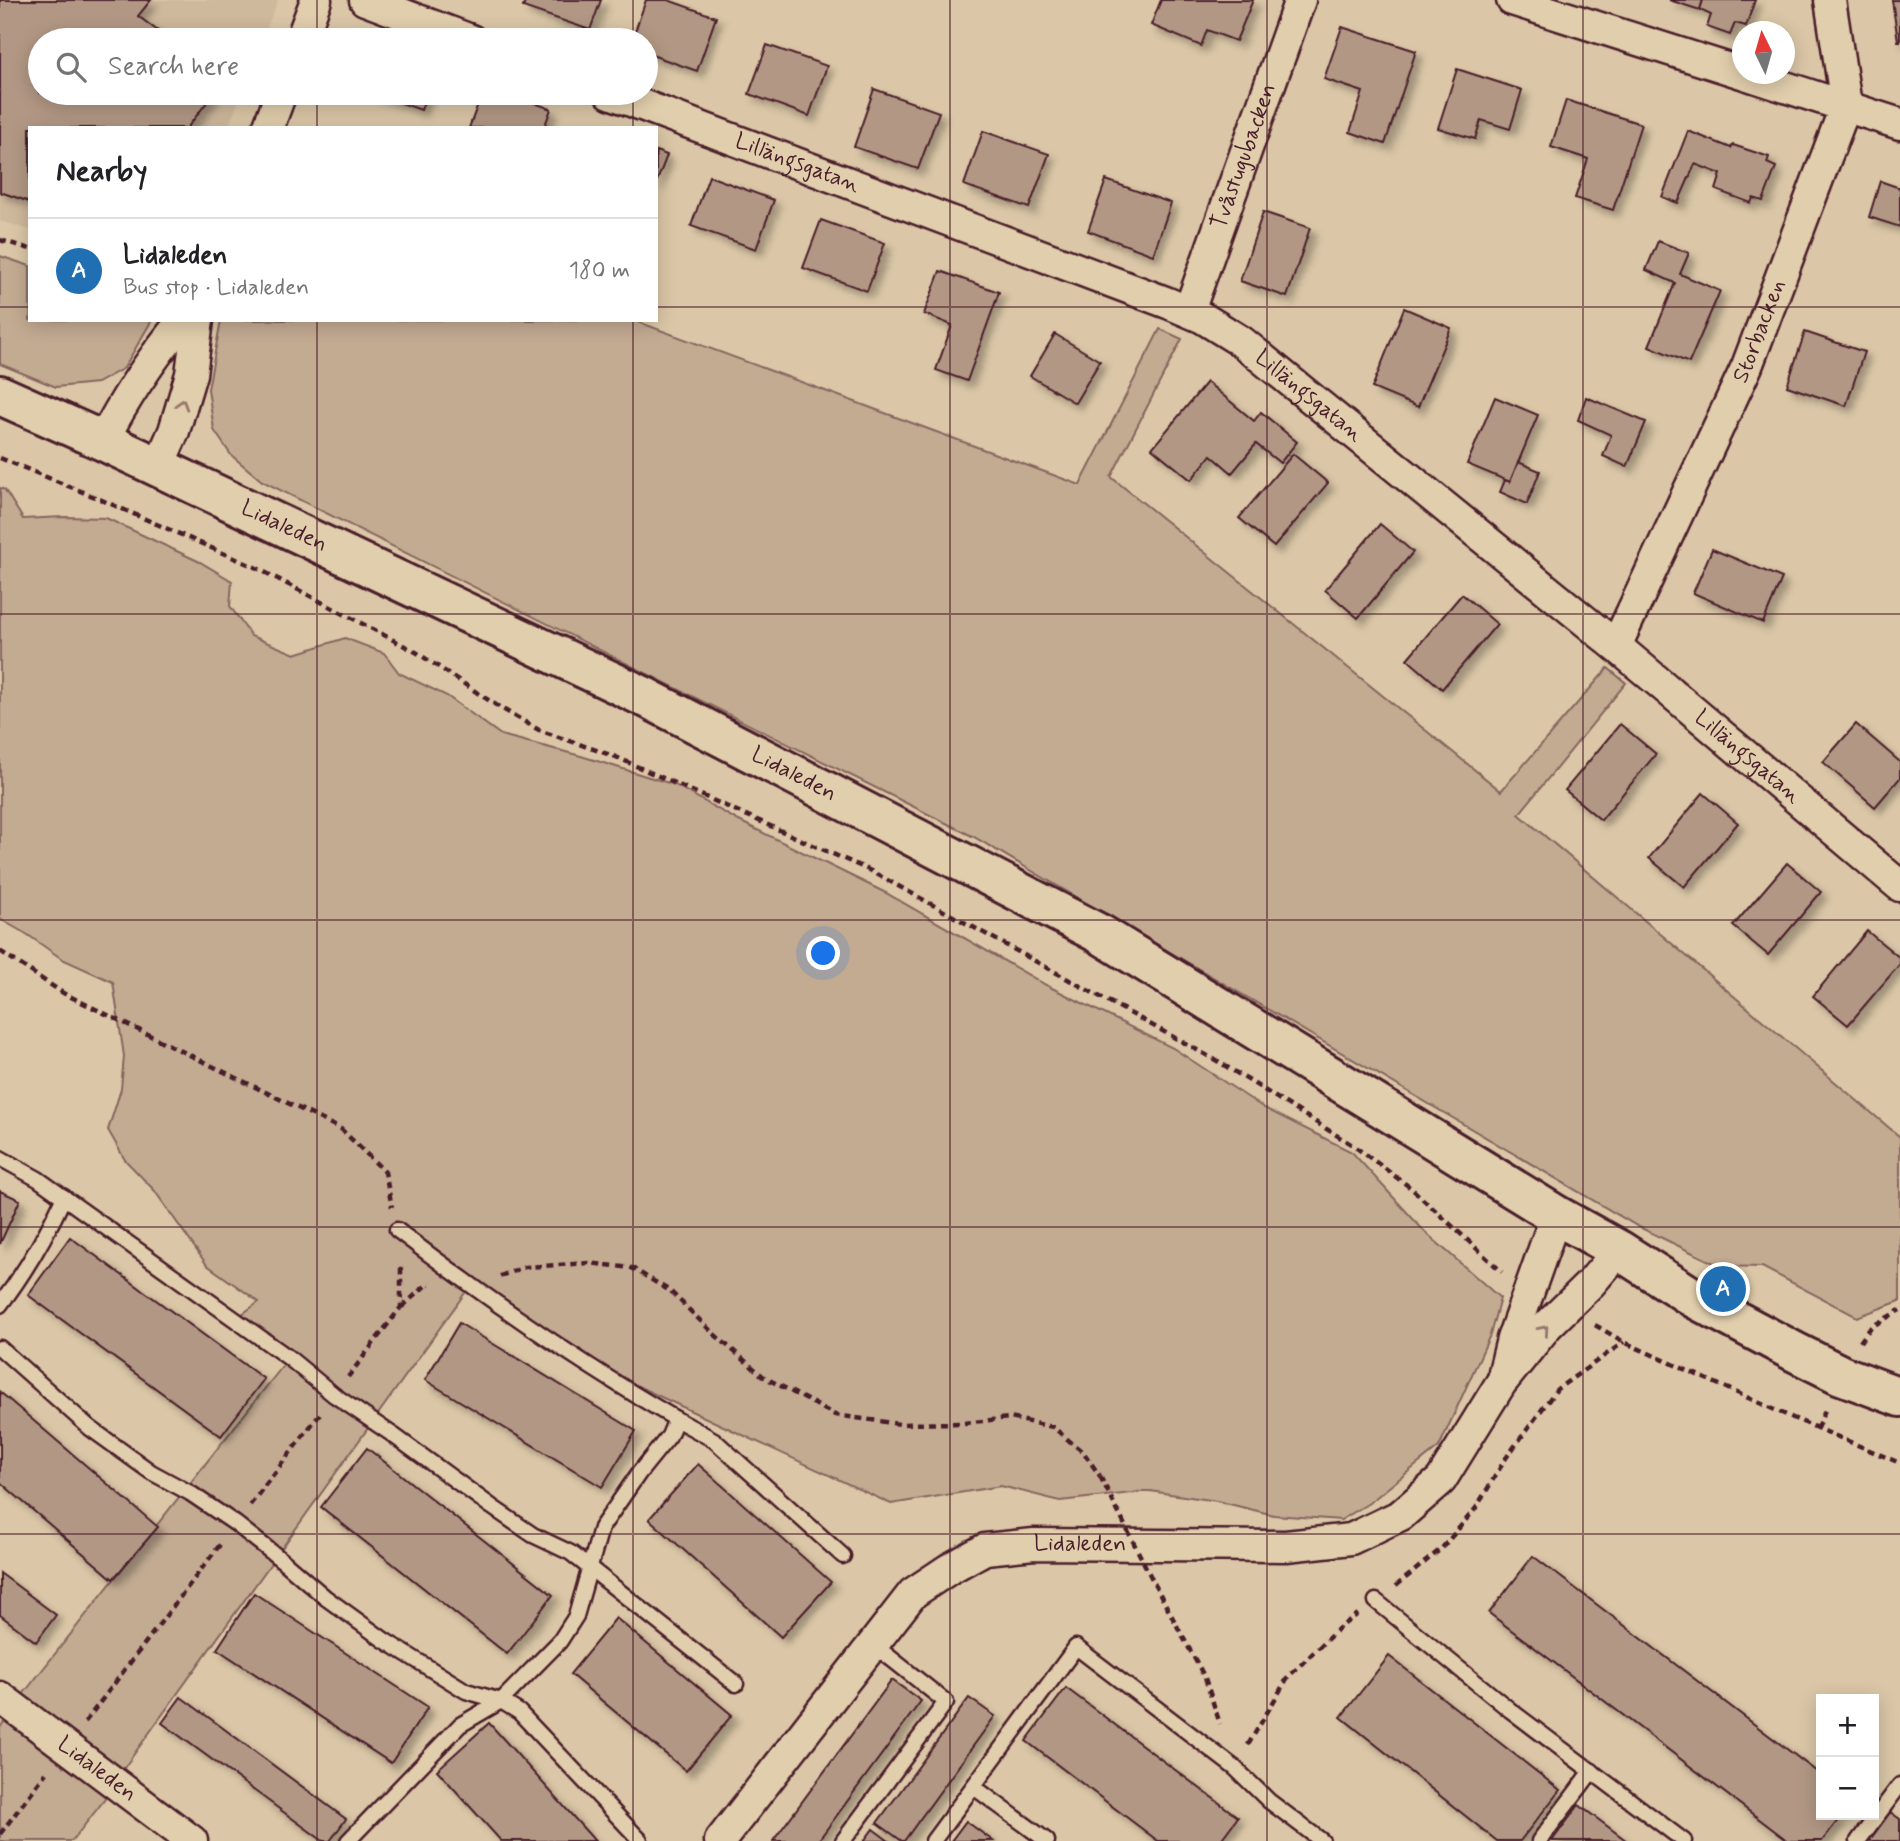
<!DOCTYPE html>
<html lang="en">
<head>
<meta charset="utf-8">
<style>
  body { margin:0; font-family:Mynerve,sans-serif; background:#f6f6f6; color:#202124 }
  .controls { position:absolute; right:21px; bottom:21px; display:grid; overflow:hidden; border-radius:0px; box-shadow:0 4px 18px #0003 }
  .controls button { width:63px; height:63px; display:grid; place-items:center; padding:0; border:0; border-bottom:2px solid #e0e0e0; background:#fff; color:#202124; font:35px sans-serif }
  .compass { position:absolute; left:1732px; top:21px; width:63px; height:63px; border-radius:50%; background:#fff; box-shadow:0 4px 18px #0003; rotate:355deg }
  .you { position:absolute; left:824px; top:954px; width:24px; height:24px; margin:-18px; border:5px solid #fff; border-radius:50%; background:#1a73e8; box-shadow:0 0 0 10px #1a73e833 }
  .badge { display:grid; place-items:center; width:46px; height:46px; border-radius:50%; background:#1f6fb2; color:#fff; font-size:23px; font-weight:700 }
  .pin { position:absolute; translate:-50% -50%; border:4px solid #fff; box-shadow:0 2px 7px #0006 }
  .list { margin:0; padding:0; list-style:none }
  h2 { display:flex; justify-content:space-between; align-items:center; height:91px; margin:0; padding:0 28px; font-size:30px }
  h2 small { font-size:23px; font-weight:400; color:#757577 }
  .list li { display:grid; grid-template-columns:46px 1fr auto; gap:21px; align-items:center; box-sizing:border-box; height:105px; padding:0 28px; border-top:2px solid #e0e0e0 }
  .list b { display:block; font-size:26px; white-space:nowrap }
  .list p { margin:0; font-size:23px; white-space:nowrap; color:#757577 }
  .list em { font-size:23px; font-style:normal; color:#757577 }
  .icon { flex:none; width:38px; height:38px; fill:none; stroke:currentColor; stroke-width:2; stroke-linecap:round; stroke-linejoin:round }
  .map { position:relative; flex:none; width:1900px; height:1841px; overflow:hidden }
  .search { position:absolute; background:#fff; box-shadow:0 4px 18px #0003; left:28px; top:28px; width:630px; height:77px; display:flex; align-items:center; gap:18px; box-sizing:border-box; padding:0 24px; border-radius:38px; color:#757577; font-size:26px }
  .panel { position:absolute; background:#fff; box-shadow:0 4px 18px #0003; left:28px; top:126px; width:630px; height:196px; border-radius:0px }
  .map>svg:first-child { display:block }
  .built { fill:#cfb99c }
  .green { fill:#c3ab92; stroke:#86655e; stroke-width:2 }
  .building { fill:#b29884; stroke:#4a1f2b; stroke-width:2; filter:url(#shadow) }
  .lines { fill:none; stroke-linecap:round; stroke-linejoin:round }
  .lane-casing { stroke:#4a1f2b; stroke-width:19 }
  .street-casing { stroke:#4a1f2b; stroke-width:35 }
  .secondary-casing { stroke:#4a1f2b; stroke-width:44 }
  .path { stroke:#4a1f2b; stroke-width:4.5; stroke-dasharray:7 5; stroke-linecap:butt }
  .lane { stroke:#e1ceac; stroke-width:14 }
  .street { stroke:#e1ceac; stroke-width:30 }
  .secondary { stroke:#e1ceac; stroke-width:38 }
  .path-bridge { stroke:#4a1f2b; stroke-width:4.5; stroke-dasharray:7 5; stroke-linecap:butt }
  .oneway { stroke:#96766c }
  .grid { fill:none; stroke:#4a1f2b; stroke-width:2; stroke-opacity:0.55 }
  .labels { text-anchor:middle; dominant-baseline:central; stroke-width:5; stroke-linejoin:round; paint-order:stroke }
  .street-label { font-size:23px; fill:#4a1f2b; stroke:#e1ceac }
</style>
</head>
<body>
<div class="map">
<svg width="1900" height="1841" viewBox="0 0 1900 1841">
  <defs>
    <filter id="shadow"><feDropShadow dx="6" dy="6" stdDeviation="3.5" flood-color="#0004"/></filter>
  </defs>
  <rect width="100%" height="100%" fill="#dbc7a7"/>
  <filter id="ink" filterUnits="userSpaceOnUse"><feTurbulence type="fractalNoise" baseFrequency=".0143" numOctaves="2"/><feDisplacementMap in="SourceGraphic" scale="14" xChannelSelector="R" yChannelSelector="G"/><feConvolveMatrix kernelMatrix="1 2 1 2 8 2 1 2 1" color-interpolation-filters="sRGB"/></filter>
  <g filter="url(#ink)">
    <path class="built" d="M0 0H278L262 40H40V93H242L228 128H30V230L0 221Z"/>
    <g class="green">
      <path d="M0 256 30 266V320H152L124 368 97 383 56 387 0 364Z"/>
      <path d="M221 320H633L1080 485 1160 329 1182 339 1111 477 1501 791 1608 668 1626 683 1519 814 1900 1137V1301L1857 1317 1762 1267 1720 1266 1637 1226 974 837 262 481 231 455 214 430 208 389Z"/>
      <path d="M0 488 5 490 23 519 63 517 106 518 200 562 232 581 230 606 251 636 295 654 345 638 384 653 399 673 447 696 501 735 581 756 675 785 739 821 886 893 1046 985 1173 1048 1264 1108 1352 1152 1425 1232 1500 1298 1490 1335 1439 1447 1369 1503 1341 1520 1274 1515 1217 1501 1150 1491 1060 1501 1001 1486 891 1504 631 1383 491 1295 470 1286 114 1782 105 1799 72 1841H0V1728L13 1707 289 1358 235 1319 259 1302 207 1265 154 1190 125 1160 108 1130 121 1089 124 1056 113 982 62 959 28 935 0 919Z"/>
    </g>
    <g class="building">
      <path d="M0 0H151L138 16 170 40H40V93H214L187 128H30V202L0 192Z"/>
      <path d="M526 0H601L590 30 523 7Z"/>
      <path d="M646 0H668L716 17 697 71 646 53V40H632Z"/>
      <path d="M1161 0H1253L1236 41 1207 30 1201 46 1151 25Z"/>
      <path d="M1669 0H1703L1700 10Z"/>
      <path d="M1703 0H1755L1746 26 1735 23 1730 35 1707 27 1711 15 1700 10Z"/>
      <path d="M1892 0H1900V41H1898Z"/>
      <path d="M1342 27 1416 51 1385 144 1350 132 1363 92 1324 79Z"/>
      <path d="M767 45 827 66 809 116 749 94Z"/>
      <path d="M1457 69 1522 90 1510 129 1481 120 1475 139 1438 128Z"/>
      <path d="M874 89 939 112 918 169 854 147Z"/>
      <path d="M373 93H427L421 110Z"/>
      <path d="M482 93H508L551 109 544 128H469Z"/>
      <path d="M1566 100 1641 124 1613 210 1575 198 1588 159 1551 147Z"/>
      <path d="M983 131 1049 154 1029 208 964 185Z"/>
      <path d="M1688 131 1731 148 1733 145 1769 157 1767 163 1776 167 1763 201 1753 198 1751 203 1716 190 1721 174 1695 164 1678 203 1662 197Z"/>
      <path d="M656 151 667 155 656 184Z"/>
      <path d="M709 176 774 200 756 249 691 226Z"/>
      <path d="M1106 180 1171 203 1153 255 1088 231Z"/>
      <path d="M1880 181 1900 188V227L1869 217Z"/>
      <path d="M1263 212 1310 228 1287 297 1240 281Z"/>
      <path d="M821 220 885 243 867 291 803 268Z"/>
      <path d="M1658 241 1689 253 1680 274 1720 291 1689 363 1649 346 1675 283 1646 270Z"/>
      <path d="M940 271 999 292 967 381 936 370 952 325 924 314Z"/>
      <path d="M1404 308 1451 328 1418 407 1372 388Z"/>
      <path d="M1805 332 1864 352 1846 406 1787 386Z"/>
      <path d="M1055 334 1100 361 1075 403 1030 376Z"/>
      <path d="M1207 382 1254 421 1261 412 1297 442 1280 463 1256 444 1232 473 1211 455 1191 480 1152 448Z"/>
      <path d="M1495 397 1538 415 1510 482 1467 464Z"/>
      <path d="M1586 397 1646 422 1627 467 1603 456 1611 435 1578 420Z"/>
      <path d="M1293 454 1328 483 1274 547 1239 518Z"/>
      <path d="M1518 462 1540 471 1527 504 1500 492 1505 480 1510 482Z"/>
      <path d="M1380 524 1413 552 1358 618 1325 590Z"/>
      <path d="M1712 549 1782 578 1763 623 1693 593Z"/>
      <path d="M1462 594 1497 624 1442 689 1407 659Z"/>
      <path d="M1620 724 1656 754 1601 820 1565 790Z"/>
      <path d="M1856 724 1900 762V778L1875 807 1823 762Z"/>
      <path d="M1703 793 1738 823 1684 887 1649 858Z"/>
      <path d="M1787 863 1821 892 1768 955 1733 926Z"/>
      <path d="M1867 931 1900 958V964L1848 1025 1813 996Z"/>
      <path d="M0 1191 20 1200 0 1244Z"/>
      <path d="M70 1237 264 1379 221 1436 28 1295Z"/>
      <path d="M459 1323 636 1431 602 1487 425 1380Z"/>
      <path d="M0 1392 158 1527 113 1579 0 1482Z"/>
      <path d="M367 1448 553 1595 507 1654 321 1507Z"/>
      <path d="M698 1464 831 1582 781 1637 649 1519Z"/>
      <path d="M1533 1556 1821 1775V1815H1842L1822 1841H1788L1489 1613Z"/>
      <path d="M0 1573 56 1615 36 1642 0 1615Z"/>
      <path d="M254 1593 428 1707 391 1763 217 1649Z"/>
      <path d="M616 1618 732 1715 686 1771 570 1674Z"/>
      <path d="M1389 1656 1560 1790 1520 1841H1497L1341 1717Z"/>
      <path d="M892 1680 921 1701 818 1841H773Z"/>
      <path d="M1066 1688 1238 1817 1220 1841H1158L1026 1741Z"/>
      <path d="M181 1697 346 1819 330 1841H323L162 1723Z"/>
      <path d="M969 1698 995 1716 904 1841H902L877 1823Z"/>
      <path d="M489 1723 595 1841H501L437 1770Z"/>
      <path d="M1579 1805 1627 1841H1552Z"/>
      <path d="M1890 1812 1900 1819V1841H1869Z"/>
      <path d="M966 1821 993 1841H951Z"/>
      <path d="M873 1829 889 1841H864Z"/>
    </g>
    <g class="lines">
      <defs>
        <g id="lane">
          <path d="M0 1158 38 1179 289 1358 334 1395 393 1435 492 1507 533 1535 571 1553 736 1684"/>
          <path d="M0 1305C26 1271 46 1236 64 1197"/>
          <path d="M0 1348 90 1428 151 1472 190 1493 236 1524 283 1561 326 1598 384 1640 466 1691 501 1701 519 1712 640 1840"/>
          <path d="M676 1419 714 1440 843 1556"/>
          <path d="M1376 1601 1510 1710 1684 1841"/>
          <path d="M974 1787 1047 1841"/>
          <path d="M348 1841 460 1725 501 1701 560 1641 576 1616 601 1528 639 1473 669 1436 676 1419C579 1363 486 1298 397 1230"/>
          <path d="M843 1841 946 1702 874 1645"/>
          <path d="M933 1841 1076 1647 1235 1768 1269 1801 1322 1841"/>
          <path d="M1539 1841 1592 1771"/>
          <path d="M1858 1841 1900 1785"/>
        </g>
        <g id="street">
          <path d="M365 0 471 40"/>
          <path d="M1512 0 1742 73"/>
          <path d="M301 40 316 0"/>
          <path d="M1745 74 1900 124"/>
          <path id="s1" d="M610 93 1168 303 1203 318 1242 342 1616 646 1900 886"/>
          <path d="M268 128 281 93"/>
          <path id="s2" d="M1189 311 1300 0"/>
          <path d="M103 441C125 397 152 358 183 320"/>
          <path d="M158 467 174 431 191 374 198 320"/>
          <path id="s3" d="M1616 646 1747 366 1846 105 1830 0"/>
          <path d="M1504 1372 1512 1339 1556 1215"/>
          <path id="s4" d="M0 1697 192 1841"/>
          <path id="s5" d="M720 1841 913 1593 949 1569 985 1549 1034 1544 1286 1546 1351 1539 1401 1515 1441 1480 1501 1383 1547 1326 1591 1283 1619 1250"/>
        </g>
        <g id="secondary">
          <path id="s6" d="M0 395 103 441 647 698 1100 934 1556 1215 1619 1250 1694 1298 1795 1352 1841 1375 1900 1397"/>
        </g>
      </defs>
      <use href="#lane" class="lane-casing"/>
      <use href="#street" class="street-casing"/>
      <use href="#secondary" class="secondary-casing"/>
      <g class="path">
        <path d="M0 240 30 249"/>
        <path d="M0 458 95 497 257 568 416 652 499 707 539 730 616 757 871 871 1219 1062 1354 1146 1411 1188 1502 1272"/>
        <path d="M0 951 63 993 341 1129 385 1172 392 1207"/>
        <path d="M500 1276 525 1267 589 1263 632 1268 670 1291 714 1334 764 1377 835 1415 900 1424 963 1423 1010 1418 1053 1427 1084 1453 1100 1476"/>
        <path d="M402 1307 426 1285H430"/>
        <path d="M1595 1325 1624 1342 1793 1418 1900 1463"/>
        <path d="M1860 1342 1871 1327 1900 1310"/>
        <path d="M348 1377 401 1307V1263"/>
        <path d="M1817 1428 1826 1408"/>
        <path d="M250 1505 320 1414"/>
        <path d="M1154 1583 1205 1678 1220 1724"/>
        <path d="M1396 1586 1442 1548 1476 1508 1506 1458 1557 1389 1624 1342"/>
        <path d="M85 1722 222 1542"/>
        <path d="M1248 1745 1288 1677 1339 1628 1358 1614"/>
        <path d="M0 1834 46 1773"/>
      </g>
      <use href="#lane" class="lane"/>
      <use href="#street" class="street"/>
      <use href="#secondary" class="secondary"/>
      <path class="path-bridge" d="M1100 1476 1154 1583"/>
    </g>
    <defs><path id="oneway-chevron" d="M-2-3.5L2.5 0L-2 3.5" fill="none" stroke-width="1.6" stroke-linecap="round" stroke-linejoin="round" transform="scale(1.75)"/></defs>
    <g class="oneway">
      <use href="#oneway-chevron" transform="translate(182 404) rotate(-73)"/>
      <use href="#oneway-chevron" transform="translate(1544 1330) rotate(-49)"/>
    </g>
  </g>
  <path class="grid" d="M317 0V40M633 0V40M950 0V1841M1267 0V1841M1583 0V1841M317 93V128M633 93V128M0 307H30M656 307H1900M317 320V1841M633 320V1841M0 614H1900M0 920H1900M0 1227H1900M0 1534H1900"/>
  <g class="labels">
    <g class="street-label">
      <text stroke="none"><textPath href="#s2" startOffset="164">Tvåstugubacken</textPath></text>
      <text stroke="none"><textPath href="#s1" startOffset="200">Lillängsgatan</textPath></text>
      <text stroke="none"><textPath href="#s3" startOffset="346">Storbacken</textPath></text>
      <text stroke="none"><textPath href="#s1" startOffset="766">Lillängsgatan</textPath></text>
      <text stroke="none"><textPath href="#s6" startOffset="313">Lidaleden</textPath></text>
      <text stroke="none"><textPath href="#s1" startOffset="1334">Lillängsgatan</textPath></text>
      <text stroke="none"><textPath href="#s6" startOffset="880">Lidaleden</textPath></text>
      <text stroke="none"><textPath href="#s5" startOffset="494">Lidaleden</textPath></text>
      <text stroke="none"><textPath href="#s4" startOffset="121">Lidaleden</textPath></text>
    </g>
  </g>
</svg>
<div class="controls">
<button>+</button>
<button>−</button>
</div>
<svg class="compass" viewBox="-18 -18 36 36"><path d="M0-13l5 13h-10z" fill="#e53935"/><path d="M0 13l5-13h-10z" fill="#757577"/></svg>
<div class="you"></div>
<div class="pin badge" style="left:1723px;top:1289px">A</div>
<div class="search"><svg class="icon" aria-label="search" viewBox="0 0 24 24"><circle cx="10" cy="10" r="6"/><path d="M15 15l6 6"/></svg>Search here</div>
<section class="panel">
<h2>Nearby<small></small></h2>
<ul class="list">
<li><span class="badge">A</span><div><b>Lidaleden</b><p>Bus stop · Lidaleden</p></div><em>180 m</em></li>
</ul>
</section>
</div>
</body>
</html>
